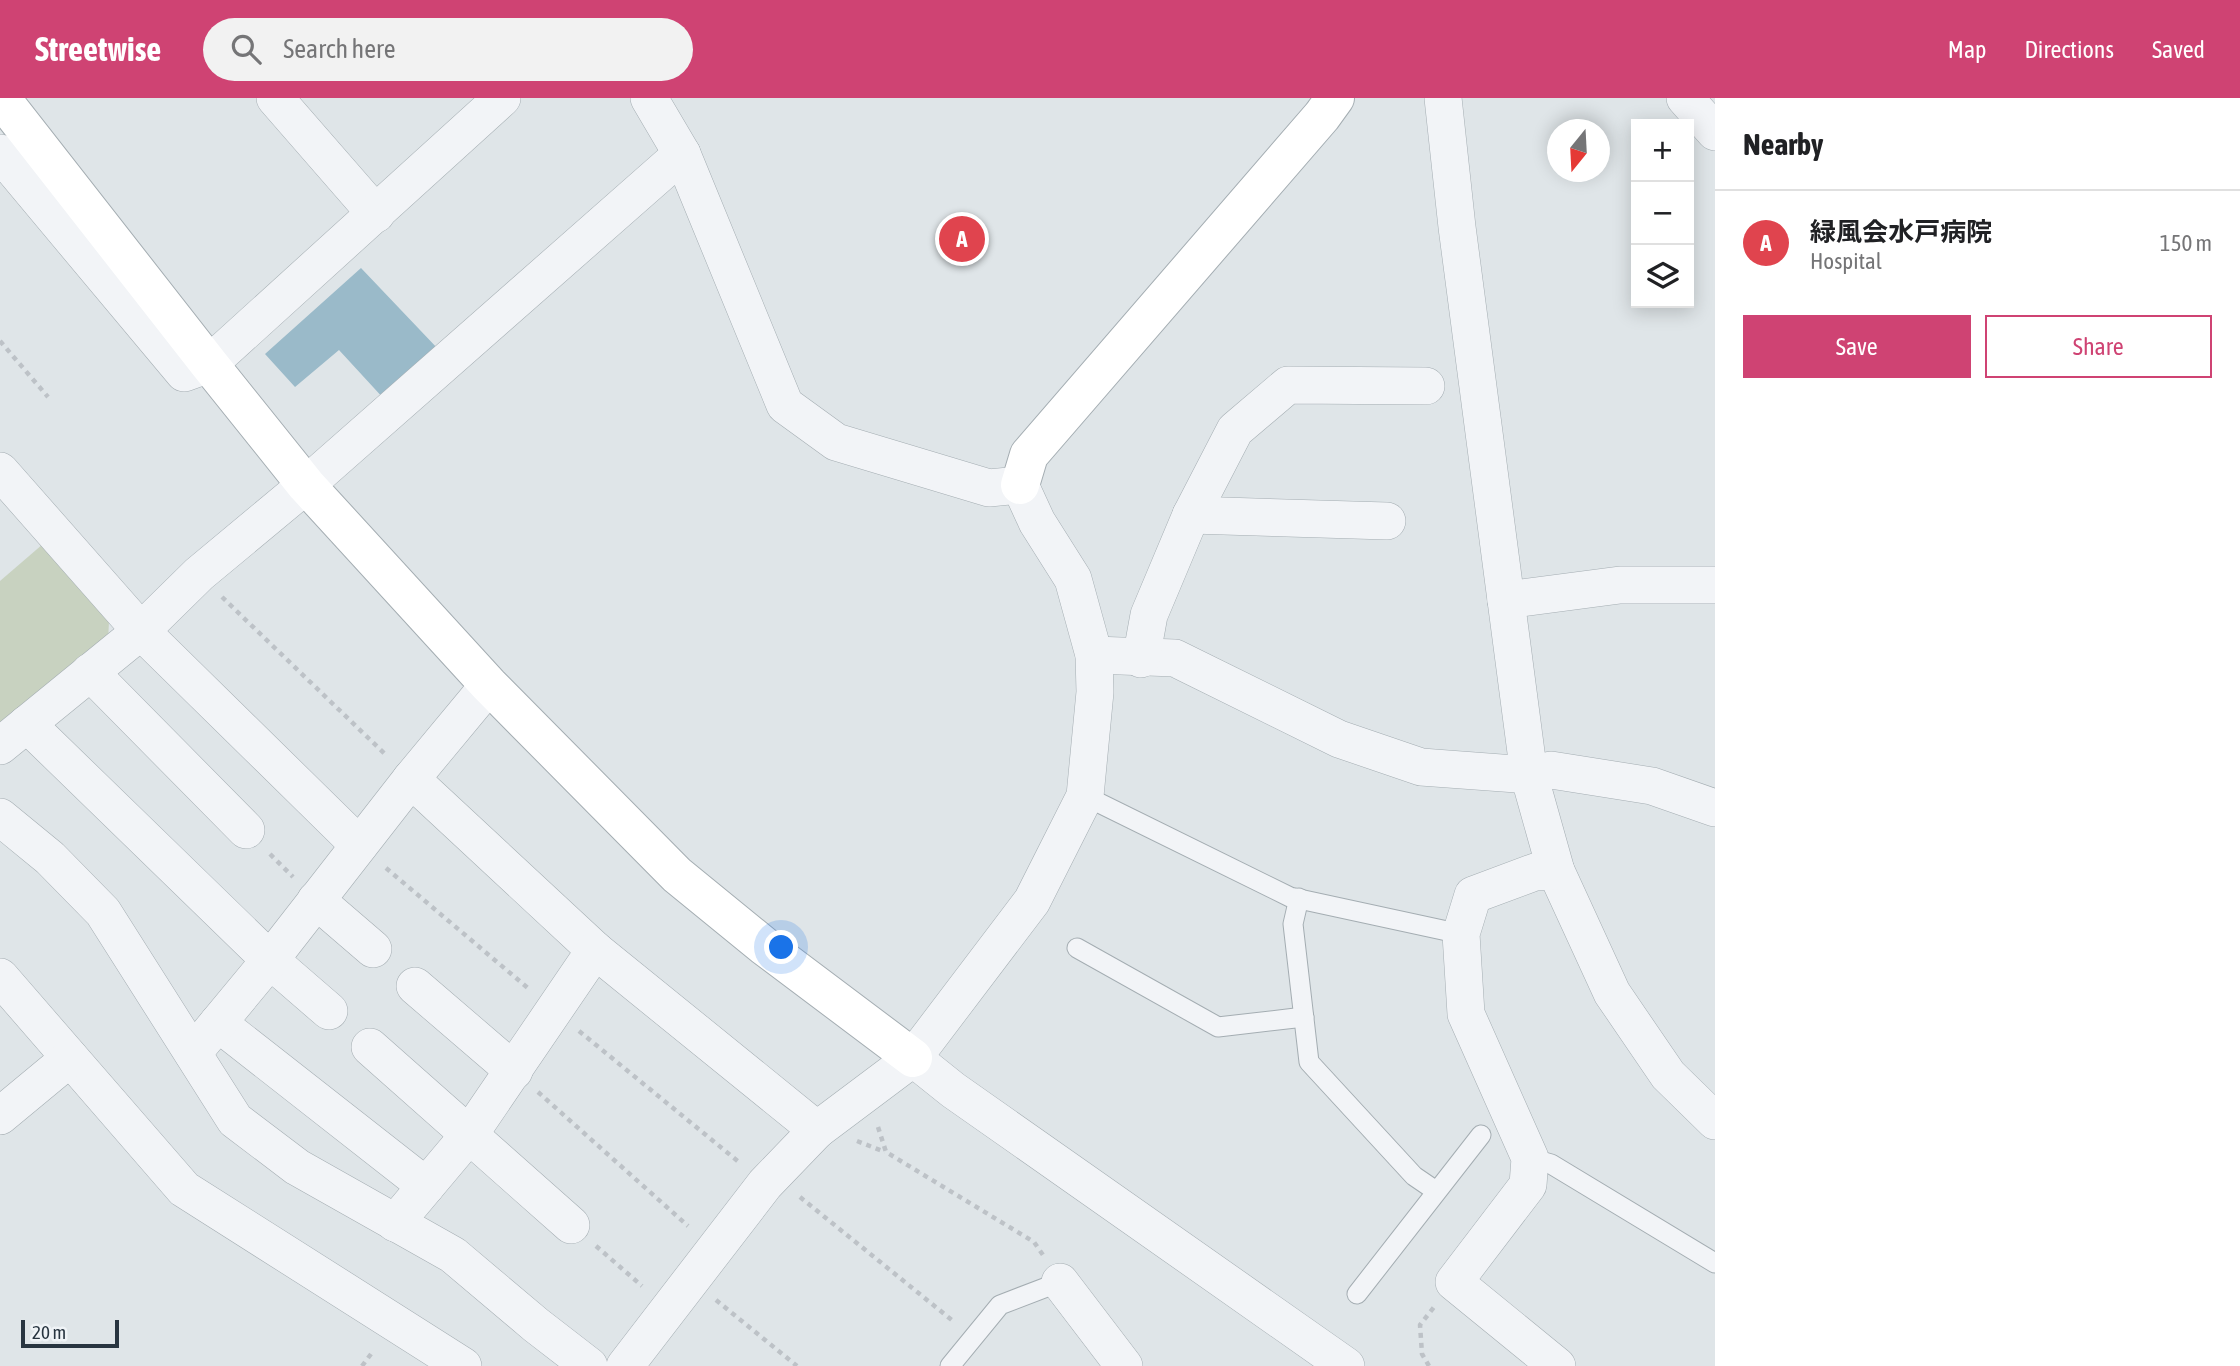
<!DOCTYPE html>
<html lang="en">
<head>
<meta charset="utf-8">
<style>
  body { margin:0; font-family:"Asap Condensed","Noto Sans JP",sans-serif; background:#f2f2f2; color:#202124 }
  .controls { position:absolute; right:21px; top:21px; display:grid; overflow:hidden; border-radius:0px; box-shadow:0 4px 18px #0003 }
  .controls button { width:63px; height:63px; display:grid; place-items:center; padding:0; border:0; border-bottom:2px solid #e0e0e0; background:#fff; color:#202124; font:35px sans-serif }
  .compass { position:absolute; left:1547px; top:21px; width:63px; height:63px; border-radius:50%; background:#fff; box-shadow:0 4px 18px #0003; rotate:198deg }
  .scale { position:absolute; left:21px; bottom:18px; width:98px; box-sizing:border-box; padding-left:7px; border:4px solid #283540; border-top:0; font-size:19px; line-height:24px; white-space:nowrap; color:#283540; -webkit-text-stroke:5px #eff3f6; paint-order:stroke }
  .you { position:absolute; left:782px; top:850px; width:24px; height:24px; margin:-18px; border:5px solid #fff; border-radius:50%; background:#1a73e8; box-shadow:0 0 0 10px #1a73e833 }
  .badge { display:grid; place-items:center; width:46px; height:46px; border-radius:50%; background:#cf4373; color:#fff; font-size:23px; font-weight:700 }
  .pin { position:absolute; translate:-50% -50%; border:4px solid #fff; box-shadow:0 2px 7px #0006 }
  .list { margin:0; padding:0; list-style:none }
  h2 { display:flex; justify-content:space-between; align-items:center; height:91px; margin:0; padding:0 28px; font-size:30px }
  h2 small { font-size:23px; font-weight:400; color:#757577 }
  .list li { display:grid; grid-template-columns:46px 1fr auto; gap:21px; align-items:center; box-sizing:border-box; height:105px; padding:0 28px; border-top:2px solid #e0e0e0 }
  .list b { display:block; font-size:26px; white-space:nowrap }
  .list p { margin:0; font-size:23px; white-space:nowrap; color:#757577 }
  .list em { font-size:23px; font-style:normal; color:#757577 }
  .actions { display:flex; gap:14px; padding:21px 28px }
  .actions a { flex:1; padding:16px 0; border:2px solid #cf4373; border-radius:0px; text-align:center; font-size:24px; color:#cf4373 }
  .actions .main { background:#cf4373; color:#fff }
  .icon { flex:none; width:38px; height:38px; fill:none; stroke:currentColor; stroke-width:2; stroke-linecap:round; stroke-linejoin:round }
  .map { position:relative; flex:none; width:1715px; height:1268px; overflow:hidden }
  header { display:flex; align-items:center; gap:42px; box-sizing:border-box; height:98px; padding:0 35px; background:#cf4373; color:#fff }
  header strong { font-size:33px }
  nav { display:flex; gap:38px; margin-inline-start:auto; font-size:24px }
  .search { width:490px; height:63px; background:#f2f2f2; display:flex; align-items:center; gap:18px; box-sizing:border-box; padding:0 24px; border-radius:38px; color:#757577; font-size:26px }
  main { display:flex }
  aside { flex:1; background:#fff }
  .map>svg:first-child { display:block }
  .green { fill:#c8d2c0 }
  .water { fill:#9abac9 }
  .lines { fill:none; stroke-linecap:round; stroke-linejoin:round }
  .lane-casing { stroke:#a4adb2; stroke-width:21 }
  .street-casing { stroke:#a4adb2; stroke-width:38 }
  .secondary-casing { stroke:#a4adb2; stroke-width:40 }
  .path { stroke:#bdc2c7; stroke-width:4.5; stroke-dasharray:5 5; stroke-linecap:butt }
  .lane { stroke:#f2f4f7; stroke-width:19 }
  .street { stroke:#f2f4f7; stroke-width:37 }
  .secondary { stroke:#fff; stroke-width:38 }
</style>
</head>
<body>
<header>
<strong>Streetwise</strong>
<div class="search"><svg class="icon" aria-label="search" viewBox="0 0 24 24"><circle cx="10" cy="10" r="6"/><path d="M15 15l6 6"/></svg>Search here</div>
<nav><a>Map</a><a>Directions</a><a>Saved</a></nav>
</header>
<main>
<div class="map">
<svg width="1715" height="1268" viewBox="0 0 1715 1268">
  <rect width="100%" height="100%" fill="#dfe5e8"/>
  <path class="green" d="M43 446 109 522 108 545 0 634V483Z"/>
  <path class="water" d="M361 170 439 252 385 302 339 252 295 289 265 256Z"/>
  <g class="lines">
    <defs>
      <g id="lane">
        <path d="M1085 698 1290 799 1461 836"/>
        <path d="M1299 800 1293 826 1309 964 1414 1078 1436 1093"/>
        <path d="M1077 850 1218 929 1304 919"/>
        <path d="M1530 1060 1551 1066 1715 1165"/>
        <path d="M1357 1196 1481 1037"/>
        <path d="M950 1268 1000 1207 1060 1184"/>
      </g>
      <g id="street">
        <path d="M275 0 376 116"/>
        <path d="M1443 0 1457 129 1529 677 1556 773 1612 895 1668 977 1715 1023"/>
        <path d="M1685 0 1715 34"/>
        <path d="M0 55 184 275 209 266 502 0"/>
        <path d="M0 373 141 533 359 747"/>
        <path d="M1191 417 1387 423"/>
        <path d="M1506 502 1620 487H1715"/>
        <path d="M1094 557 1175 560 1339 641 1421 669 1529 677 1551 672 1652 688 1715 710"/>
        <path d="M1141 561 1149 517 1191 417 1235 332 1288 287 1426 288"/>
        <path d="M90 574 246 732"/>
        <path d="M489 587 411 681 595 852 817 1032"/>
        <path d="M27 626 270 862 329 913"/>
        <path d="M0 648 141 533 199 476 306 387 682 56"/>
        <path d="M0 719 50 760 103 814 235 1022 297 1069 453 1157 536 1227 589 1268"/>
        <path d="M1556 773 1535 774 1473 797 1461 836 1466 916 1530 1060 1528 1087 1454 1184 1557 1268"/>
        <path d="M316 802 373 851"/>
        <path d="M0 879 184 1091 463 1268"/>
        <path d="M415 888 514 973"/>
        <path d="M218 925 426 1088"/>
        <path d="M370 949 571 1127"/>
        <path d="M193 955 270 862 411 681"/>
        <path d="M913 960 953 992 1346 1268"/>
        <path d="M0 1018 70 960"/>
        <path d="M395 1125 469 1037 595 852"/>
        <path d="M1060 1184 1124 1268"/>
        <path d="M625 1268 765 1086 817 1032 913 960 1032 803 1085 698 1095 594 1094 557 1073 481 1037 424 1020 387 989 390 836 344 785 307 682 56 649 0"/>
      </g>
      <g id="secondary">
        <path d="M1 0 209 266 306 387 489 587 677 777 764 848 913 960"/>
        <path d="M1020 387 1029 357 1322 18 1335 0"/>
      </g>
    </defs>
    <use href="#lane" class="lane-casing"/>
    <use href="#street" class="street-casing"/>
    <use href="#secondary" class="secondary-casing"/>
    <g class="path">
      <path d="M0 243 48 299"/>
      <path d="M222 499 387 658"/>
      <path d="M270 756 293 779"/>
      <path d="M386 770 529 891"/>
      <path d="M579 933 740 1065"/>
      <path d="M538 994 688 1128"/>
      <path d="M878 1029 886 1054 1034 1144 1043 1157"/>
      <path d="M857 1043 885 1054"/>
      <path d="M800 1099 953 1223"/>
      <path d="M596 1148 642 1188"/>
      <path d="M716 1202 797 1268"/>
      <path d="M362 1268 374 1252"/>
      <path d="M1429 1268 1422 1256 1420 1227 1434 1209"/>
    </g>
    <use href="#lane" class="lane"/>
    <use href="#street" class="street"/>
    <use href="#secondary" class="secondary"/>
  </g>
</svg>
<div class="controls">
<button>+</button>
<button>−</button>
<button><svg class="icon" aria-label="layers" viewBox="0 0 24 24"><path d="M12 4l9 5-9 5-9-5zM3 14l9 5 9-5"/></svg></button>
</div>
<svg class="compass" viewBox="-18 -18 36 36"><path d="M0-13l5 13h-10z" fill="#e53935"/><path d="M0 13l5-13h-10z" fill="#757577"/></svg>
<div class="scale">20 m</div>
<div class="you"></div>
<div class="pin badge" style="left:962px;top:141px;background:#e0444e">A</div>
</div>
<aside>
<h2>Nearby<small></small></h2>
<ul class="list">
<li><span class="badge" style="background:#e0444e">A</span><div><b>緑風会水戸病院</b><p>Hospital</p></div><em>150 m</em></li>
</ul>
<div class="actions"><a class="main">Save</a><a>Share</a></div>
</aside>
</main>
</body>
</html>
